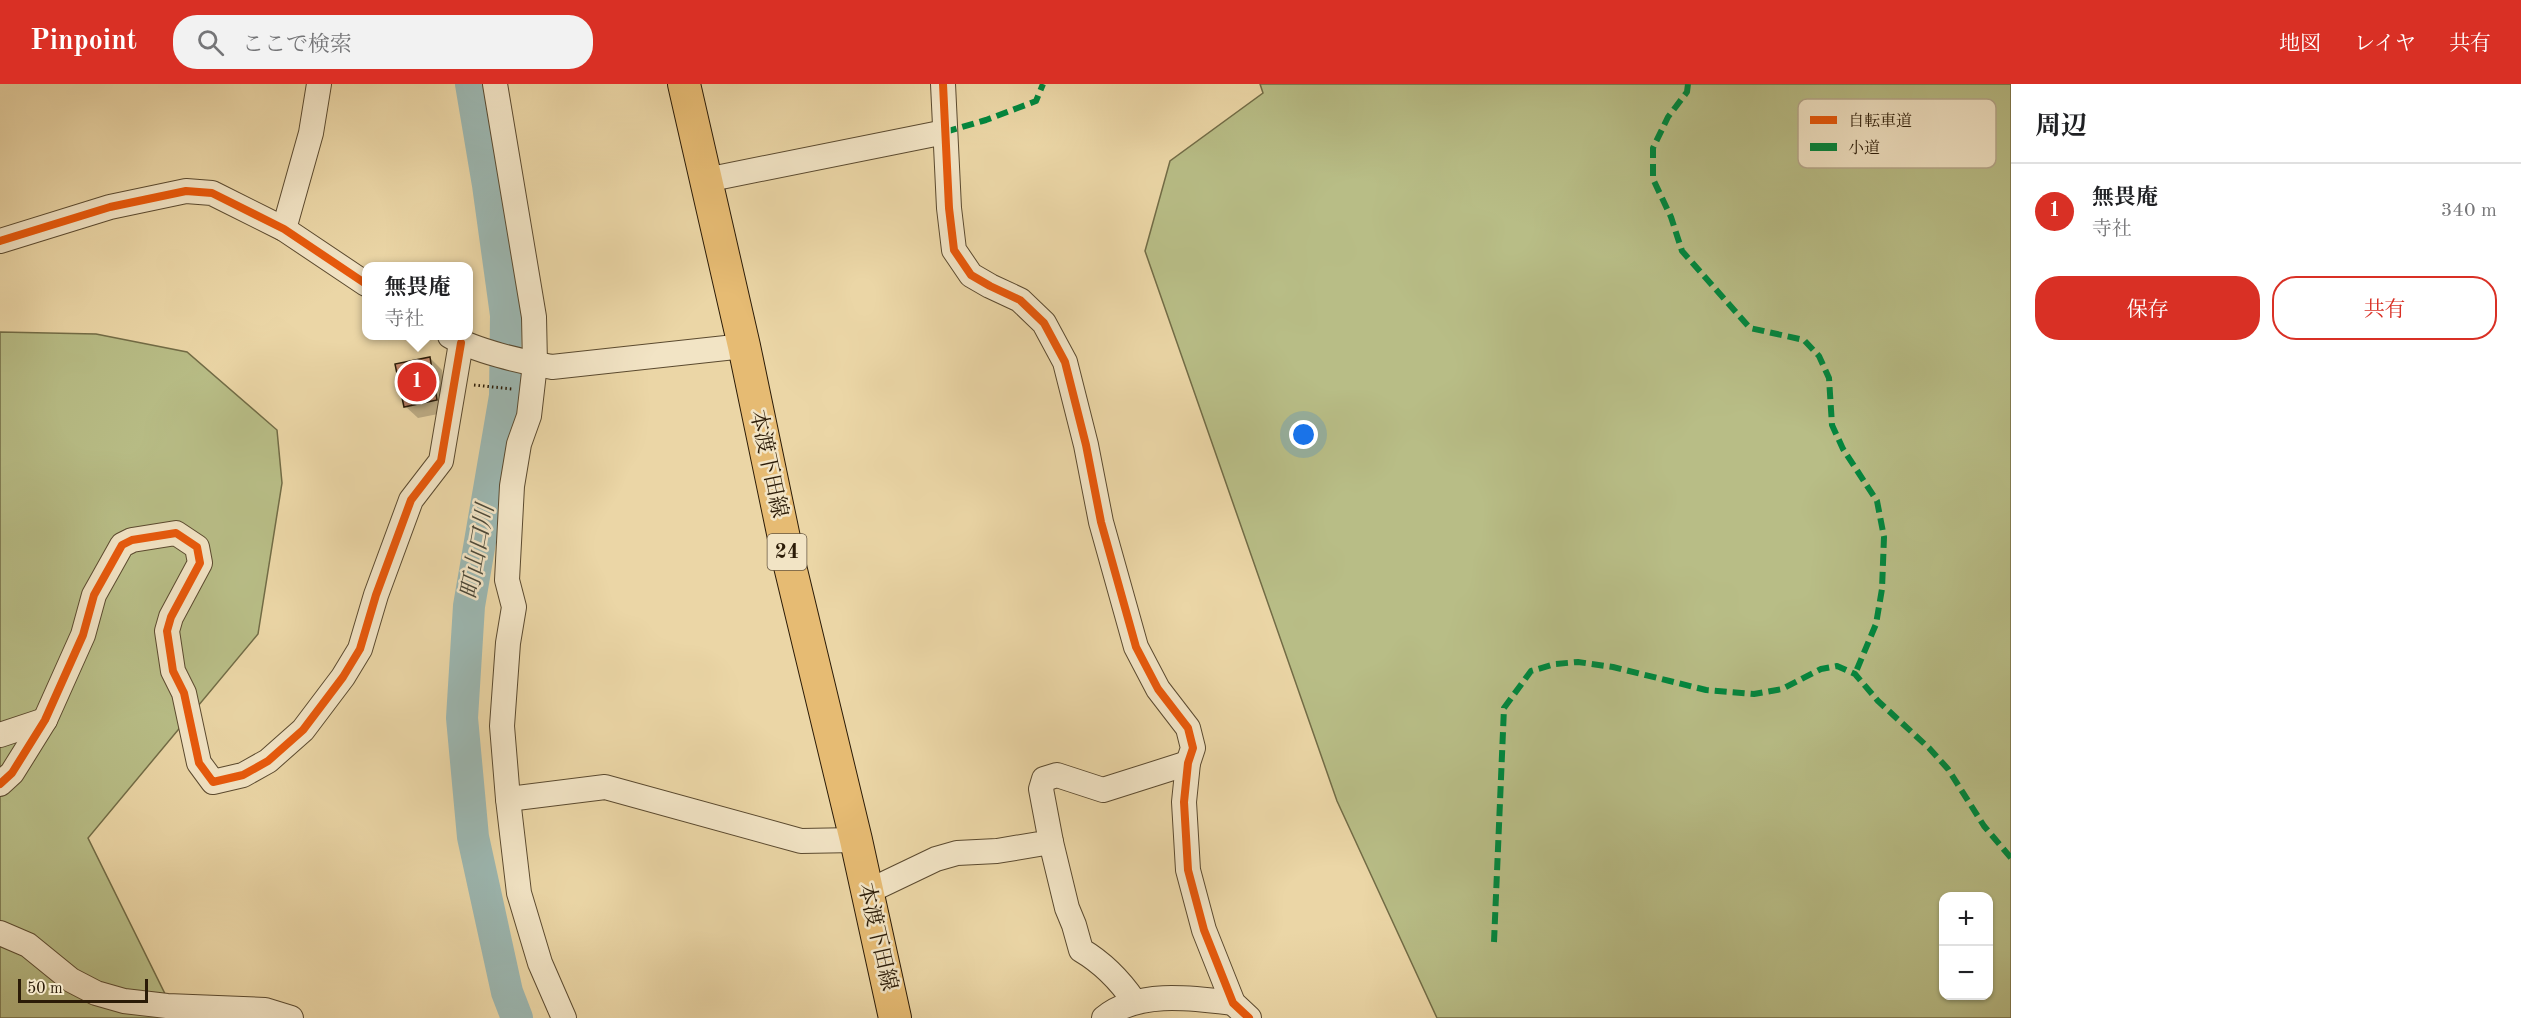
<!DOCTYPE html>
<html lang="ja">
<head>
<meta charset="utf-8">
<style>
  body { margin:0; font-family:"Old Standard TT","Noto Serif JP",serif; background:#f2f2f2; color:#202124 }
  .controls { position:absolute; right:18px; bottom:18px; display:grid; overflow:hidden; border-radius:12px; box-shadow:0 2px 4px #0004 }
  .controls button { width:54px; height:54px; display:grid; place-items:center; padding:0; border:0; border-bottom:2px solid #e0e0e0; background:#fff; color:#202124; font:30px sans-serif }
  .scale { position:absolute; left:18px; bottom:15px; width:130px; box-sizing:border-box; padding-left:6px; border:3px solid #2b1b07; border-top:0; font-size:16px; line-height:21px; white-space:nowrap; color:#2b1b07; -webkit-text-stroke:4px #f2e4c5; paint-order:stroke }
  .you { position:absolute; left:1304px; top:351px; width:21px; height:21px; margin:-15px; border:4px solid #fff; border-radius:50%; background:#1a73e8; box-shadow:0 0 0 9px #1a73e833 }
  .badge { display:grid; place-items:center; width:39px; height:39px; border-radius:50%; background:#d93025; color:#fff; font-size:20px; font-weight:700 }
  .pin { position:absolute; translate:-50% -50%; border:3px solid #fff; box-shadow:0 2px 6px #0006 }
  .popup { position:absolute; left:362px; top:178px; width:111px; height:78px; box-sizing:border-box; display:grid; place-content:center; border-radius:12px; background:#fff; filter:drop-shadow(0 2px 4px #0005); font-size:20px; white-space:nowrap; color:#757577 }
  .popup b { font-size:22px; color:#202124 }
  .popup::after { content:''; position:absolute; left:50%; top:100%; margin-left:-12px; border:12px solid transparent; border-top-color:#fff }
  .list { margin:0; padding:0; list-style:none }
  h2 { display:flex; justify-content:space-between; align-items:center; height:78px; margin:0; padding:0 24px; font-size:26px }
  h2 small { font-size:20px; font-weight:400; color:#757577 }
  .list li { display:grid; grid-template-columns:39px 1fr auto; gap:18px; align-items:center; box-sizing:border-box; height:96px; padding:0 24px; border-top:2px solid #e0e0e0 }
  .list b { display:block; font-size:22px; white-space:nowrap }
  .list p { margin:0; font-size:20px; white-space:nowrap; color:#757577 }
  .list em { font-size:20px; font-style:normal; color:#757577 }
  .actions { display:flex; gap:12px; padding:18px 24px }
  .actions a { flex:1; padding:14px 0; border:2px solid #d93025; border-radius:24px; text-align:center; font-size:21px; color:#d93025 }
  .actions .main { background:#d93025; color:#fff }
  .icon { flex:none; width:33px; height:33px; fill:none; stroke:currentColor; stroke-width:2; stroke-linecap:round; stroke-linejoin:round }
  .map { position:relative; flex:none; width:2011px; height:934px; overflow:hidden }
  header { display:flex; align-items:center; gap:36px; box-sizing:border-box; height:84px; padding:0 30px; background:#d93025; color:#fff }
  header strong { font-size:28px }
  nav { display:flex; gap:33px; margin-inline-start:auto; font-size:21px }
  .search { width:420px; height:54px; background:#f2f2f2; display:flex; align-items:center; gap:15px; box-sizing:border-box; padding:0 21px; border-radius:24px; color:#757577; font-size:22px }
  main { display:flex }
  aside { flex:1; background:#fff }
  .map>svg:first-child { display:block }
  .green { fill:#b8bd86; stroke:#726c46; stroke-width:1.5; fill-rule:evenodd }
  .shadow { fill:#0003 }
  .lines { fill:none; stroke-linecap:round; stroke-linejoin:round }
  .river { stroke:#9cb7b1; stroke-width:32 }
  .building { fill:#ce8d70; stroke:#2b1b07; stroke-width:1.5 }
  .minor-casing { stroke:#5b4a2f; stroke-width:26 }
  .major-casing { stroke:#2b1b07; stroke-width:34 }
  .path { stroke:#2b1b07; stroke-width:3; stroke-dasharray:1.5 3; stroke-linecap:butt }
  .minor { stroke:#f2e4c5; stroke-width:24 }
  .major { stroke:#e6bb73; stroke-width:32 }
  .quiet { stroke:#00873e; stroke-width:6; stroke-dasharray:12 6; stroke-linecap:butt }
  .cycleway-casing { stroke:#f2e4c5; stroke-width:11 }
  .cycleway { stroke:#e8590c; stroke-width:8 }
  .labels { text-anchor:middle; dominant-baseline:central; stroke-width:5; stroke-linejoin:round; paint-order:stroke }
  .shield { fill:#f2e4c5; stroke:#675740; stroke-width:1.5 }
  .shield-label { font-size:21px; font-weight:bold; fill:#2b1b07 }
  .street-label { font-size:22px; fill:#2b1b07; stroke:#f2e4c5 }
  .water-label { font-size:24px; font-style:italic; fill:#4d4a3a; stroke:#f2e4c5 }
  .key { fill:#f2e4c5; stroke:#b6a88c; stroke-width:1.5 }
  .key-label { font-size:16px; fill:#2b1b07 }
</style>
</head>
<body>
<header>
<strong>Pinpoint</strong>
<div class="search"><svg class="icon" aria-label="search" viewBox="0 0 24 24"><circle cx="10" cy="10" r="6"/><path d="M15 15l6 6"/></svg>ここで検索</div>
<nav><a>地図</a><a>レイヤ</a><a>共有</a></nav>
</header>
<main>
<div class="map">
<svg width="2011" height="934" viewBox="0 0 2011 934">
  <rect width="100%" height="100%" fill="#ebd6a6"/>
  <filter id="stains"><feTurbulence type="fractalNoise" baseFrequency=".00333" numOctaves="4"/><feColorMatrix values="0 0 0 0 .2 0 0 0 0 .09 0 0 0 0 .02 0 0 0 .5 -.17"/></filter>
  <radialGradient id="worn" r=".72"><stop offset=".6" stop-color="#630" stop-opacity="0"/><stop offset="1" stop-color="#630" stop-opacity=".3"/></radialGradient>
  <g class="green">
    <path d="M1260 0H2011V934H1437L1337 717 1145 167 1170 77 1263 9ZM1944 812H1988V912H1944Z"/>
    <path d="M0 248 96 250 187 268 277 346 282 399 258 550 88 754 177 934H0Z"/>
  </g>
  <path class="shadow" d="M430 274 442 286 448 328 418 334 405 322Z"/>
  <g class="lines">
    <path class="river" d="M471 0 488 101 506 231 505 312 469 522 462 634 473 753 507 908 517 934"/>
  </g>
  <path class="building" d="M430 273 437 316 404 323 395 280Z"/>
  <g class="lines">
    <defs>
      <g id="minor">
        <path d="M495 0 534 233 535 280 529 332 519 360 512 402 507 496 514 523 508 559 502 642 508 715 519 809 540 879 564 934"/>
        <path d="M943 0 949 124 954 166 971 191 990 202 1020 216 1044 239 1065 278 1086 361 1101 438 1136 563 1158 605 1188 644 1193 664 1188 679 1184 718 1188 786 1204 846 1233 919 1249 934"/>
        <path d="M706 96 945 48"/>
        <path d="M284 145 311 49 319 0"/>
        <path d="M0 157 110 123 186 107 212 109 284 145 366 200"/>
        <path d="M450 252C475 267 523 278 552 283L744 262"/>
        <path d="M0 651 45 636"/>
        <path d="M0 700 12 689 45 636 83 551 94 511 122 461 132 456 176 449 197 463 200 479 171 533 167 547 173 587 184 609 199 679 213 698 243 691 268 677 303 646 343 593 360 565 376 511 411 416 441 377 461 259"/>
        <path d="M508 715 605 703 801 757 856 756"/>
        <path d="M1051 758 1067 824 1074 841 1081 866C1103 879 1119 895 1134 917"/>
        <path d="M867 808 936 775 957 769 997 767 1051 758 1041 705 1044 695 1057 691 1103 706 1188 679"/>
        <path d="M0 849 28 861 71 896 96 909 124 917 167 922 265 926 291 934"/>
        <path d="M1104 934C1138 906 1192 914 1233 919"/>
      </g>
      <path id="major" d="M684 0 744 262 789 478 856 756 895 934"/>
    </defs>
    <use href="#minor" class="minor-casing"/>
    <use href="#major" class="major-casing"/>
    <path class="path" d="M474 301 512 305"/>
    <use href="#minor" class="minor"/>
    <use href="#major" class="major"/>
    <g class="quiet">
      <path d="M1688 0 1687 8 1668 33 1653 64V95L1671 133 1682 167 1750 244 1804 256 1819 272 1829 294 1832 341 1843 365 1877 417 1884 453 1882 505 1876 540 1855 590"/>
      <path d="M945 48 986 36 1036 17 1043 0"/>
      <path d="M1494 858 1504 624 1531 587 1555 580 1578 578 1613 583 1706 606 1754 610 1782 605 1821 585 1837 582 1855 590 1878 617 1929 664 1948 685 1984 742 2011 774"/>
    </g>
    <defs>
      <g id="cycleway">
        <path d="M943 0 949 124 954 166 971 191 990 202 1020 216 1044 239 1065 278 1086 361 1101 438 1136 563 1158 605 1188 644 1193 664 1188 679 1184 718 1188 786 1204 846 1233 919 1249 934"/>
        <path d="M0 157 110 123 186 107 212 109 284 145 366 200"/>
        <path d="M0 700 12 689 45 636 83 551 94 511 122 461 132 456 176 449 197 463 200 479 171 533 167 547 173 587 184 609 199 679 213 698 243 691 268 677 303 646 343 593 360 565 376 511 411 416 441 377 461 259"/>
      </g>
    </defs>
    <use href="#cycleway" class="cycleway-casing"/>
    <use href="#cycleway" class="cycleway"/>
  </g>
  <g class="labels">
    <rect class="shield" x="767.5" y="450" width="39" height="36" rx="4.5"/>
    <g class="shield-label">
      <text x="787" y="468">24</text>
    </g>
    <g class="street-label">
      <text transform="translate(768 380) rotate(78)">本渡下田線</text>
      <text transform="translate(877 853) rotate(77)">本渡下田線</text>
    </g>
    <g class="water-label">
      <text transform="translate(479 468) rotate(-80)">町山口川</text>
    </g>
  </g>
  <rect x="1798" y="15" width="198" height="69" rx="9" class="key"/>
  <rect x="1810" y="32" width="27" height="8" fill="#e8590c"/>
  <rect x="1810" y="59" width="27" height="8" fill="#00873e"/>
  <g class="key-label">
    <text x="1848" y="42">自転車道</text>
    <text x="1848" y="69">小道</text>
  </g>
  <rect width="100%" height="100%" filter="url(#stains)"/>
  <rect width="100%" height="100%" fill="url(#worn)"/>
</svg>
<div class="controls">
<button>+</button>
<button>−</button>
</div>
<div class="scale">50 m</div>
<div class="you"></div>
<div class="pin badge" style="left:417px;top:298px">1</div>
<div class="popup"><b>無畏庵</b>寺社</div>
</div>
<aside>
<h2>周辺<small></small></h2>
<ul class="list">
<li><span class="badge">1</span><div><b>無畏庵</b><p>寺社</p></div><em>340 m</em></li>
</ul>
<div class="actions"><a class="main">保存</a><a>共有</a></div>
</aside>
</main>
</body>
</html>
